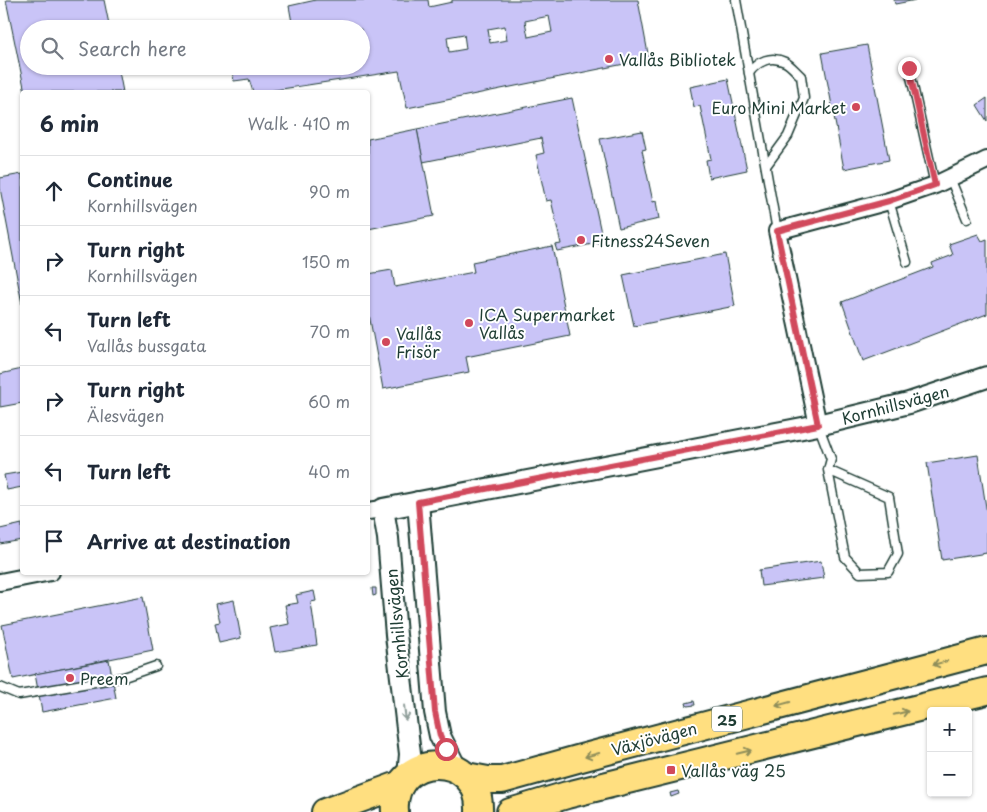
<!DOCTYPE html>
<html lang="en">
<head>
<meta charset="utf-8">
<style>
  body { margin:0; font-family:"Playpen Sans",sans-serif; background:#f2f2f3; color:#1f2937 }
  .controls { position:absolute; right:15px; bottom:15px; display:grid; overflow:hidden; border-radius:5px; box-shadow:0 1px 4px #0004 }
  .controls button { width:45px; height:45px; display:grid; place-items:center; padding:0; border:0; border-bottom:1px solid #e0e1e3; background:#fff; color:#1f2937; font:25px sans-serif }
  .stop { position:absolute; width:15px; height:15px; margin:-11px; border:4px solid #d1495b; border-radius:50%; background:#fff }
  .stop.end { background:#d1495b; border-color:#fff; box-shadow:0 1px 5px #0008 }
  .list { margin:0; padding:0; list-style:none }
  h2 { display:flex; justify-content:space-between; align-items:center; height:65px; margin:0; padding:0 20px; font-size:21px }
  h2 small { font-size:16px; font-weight:400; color:#747a83 }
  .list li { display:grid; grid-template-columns:32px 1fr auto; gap:15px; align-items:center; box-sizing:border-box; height:70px; padding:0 20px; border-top:1px solid #e0e1e3 }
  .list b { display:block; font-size:19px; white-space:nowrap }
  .list p { margin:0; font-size:16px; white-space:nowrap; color:#747a83 }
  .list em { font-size:16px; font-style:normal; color:#747a83 }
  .icon { flex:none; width:28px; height:28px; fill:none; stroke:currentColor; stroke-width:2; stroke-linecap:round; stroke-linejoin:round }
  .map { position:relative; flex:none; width:987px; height:812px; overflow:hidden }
  .search { position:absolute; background:#fff; box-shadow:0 1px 4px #0004; left:20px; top:20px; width:350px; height:55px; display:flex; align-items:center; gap:12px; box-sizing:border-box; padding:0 18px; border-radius:28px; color:#747a83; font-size:19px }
  .panel { position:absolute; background:#fff; box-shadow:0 1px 4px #0004; left:20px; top:90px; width:350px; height:485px; border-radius:5px }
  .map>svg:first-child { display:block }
  .building { fill:#c9c4f7; stroke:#1f3d34; fill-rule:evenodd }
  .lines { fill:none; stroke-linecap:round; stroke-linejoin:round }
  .service-casing { stroke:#1f3d34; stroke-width:11 }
  .minor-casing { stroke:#1f3d34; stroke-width:20 }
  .tertiary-casing { stroke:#1f3d34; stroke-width:24 }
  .trunk-casing { stroke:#1f3d34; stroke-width:30 }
  .service { stroke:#fff; stroke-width:8 }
  .minor { stroke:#fff; stroke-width:16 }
  .tertiary { stroke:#fff; stroke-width:20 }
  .trunk { stroke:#ffdf80; stroke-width:26 }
  .oneway { stroke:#8f8e5a }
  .oneway2 { stroke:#8f9e9a }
  .route { stroke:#d1495b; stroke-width:6 }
  .poi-dot { fill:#d1495b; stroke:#fff; stroke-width:2 }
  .labels { text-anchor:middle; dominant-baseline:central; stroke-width:4; stroke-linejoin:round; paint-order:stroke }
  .shield { fill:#fff; stroke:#627771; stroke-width:1 }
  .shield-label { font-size:15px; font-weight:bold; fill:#1f3d34 }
  .poi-label { font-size:16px; fill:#1f3d34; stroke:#fff; text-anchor:start }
  .street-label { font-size:16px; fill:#1f3d34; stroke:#fff }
</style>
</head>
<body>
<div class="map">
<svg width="987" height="812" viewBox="0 0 987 812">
  <rect width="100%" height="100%" fill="#fff"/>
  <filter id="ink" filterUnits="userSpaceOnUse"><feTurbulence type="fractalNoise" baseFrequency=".02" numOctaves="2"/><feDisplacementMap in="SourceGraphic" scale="10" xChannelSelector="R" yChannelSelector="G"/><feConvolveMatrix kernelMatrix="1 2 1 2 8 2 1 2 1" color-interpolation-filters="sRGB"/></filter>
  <g filter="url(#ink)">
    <g class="building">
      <path d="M6 0H104L110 29H29V66H118L123 92H25Z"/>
      <path d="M316 0H428L429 7 452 2V0H638L649 59 407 108 399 71 262 92H253L249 79 234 81 231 66H361V29H288L293 28 289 6ZM549 16 552 32 528 37 525 21ZM505 26 507 40 490 43 488 29ZM464 34 466 49 449 52 447 37Z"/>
      <path d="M894 0H916L895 4Z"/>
      <path d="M867 45 889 160 844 169 822 53Z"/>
      <path d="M728 79 747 170 709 178 706 160 711 159 700 106 694 107 690 87Z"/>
      <path d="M572 98 603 242 557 251 555 245 561 244 551 200 546 201 536 155 544 153 541 138 423 162 417 129Z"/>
      <path d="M987 98V121L977 105Z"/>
      <path d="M417 129 434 216 368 229V139Z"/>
      <path d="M642 131 646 149 642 150 653 202 656 201 659 219 619 228 600 139Z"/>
      <path d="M22 174V304L0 188V178Z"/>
      <path d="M978 234 982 241 987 239V314L863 361 842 302 933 267 932 263 953 255 949 244Z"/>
      <path d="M552 246 570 336 466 357 469 372 383 389 368 309V274L392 270 395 287 474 272 472 262Z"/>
      <path d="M725 254 735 306 634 326 623 275Z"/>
      <path d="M22 369V403L0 407V374Z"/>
      <path d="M978 455 987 514V553L942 560 927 463Z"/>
      <path d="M22 472V487L7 490 4 475Z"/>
      <path d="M22 524V540L0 544V529Z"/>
      <path d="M821 561 824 578 761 586 759 570Z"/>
      <path d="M372 588H376V595L373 596Z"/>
      <path d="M314 591 316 601 311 602 317 645 275 652 270 628 289 624 285 605 298 603 296 595Z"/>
      <path d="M143 597 153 650 13 679 2 625Z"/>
      <path d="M234 600 241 638 219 643 215 623 220 622 216 604Z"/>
      <path d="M109 660 116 698 42 712 35 674Z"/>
      <path d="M694 701 695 705 687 706 686 703Z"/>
      <path d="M678 791 679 794 671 797 670 793Z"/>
    </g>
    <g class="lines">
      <defs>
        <g id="service">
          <path d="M736 0 777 231"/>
          <path d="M909 68 935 185"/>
          <path d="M749 73C758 61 771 55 785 62 791 65 796 72 801 76L804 98 788 136 766 166"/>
          <path d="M950 178 967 219"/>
          <path d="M889 201 907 262"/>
          <path d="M819 427 831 459 828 470 845 557 860 573 888 572 898 554 889 497 828 470"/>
          <path d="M0 687 19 695 124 677 156 666"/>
        </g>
        <g id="minor">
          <path d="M818 425 777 231 889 201 935 185 987 160"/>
          <path d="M368 511 383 509"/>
          <path d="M0 582 51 572"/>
        </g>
        <g id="tertiary">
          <path d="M418 502 435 712 440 736 457 770"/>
          <path d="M408 776 410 754 396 635 388 538 383 509 818 425 909 403 987 377"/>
        </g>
        <g id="trunk">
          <path d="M466 776 488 780H502L581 758 987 651"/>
          <path d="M325 812 401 784"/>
          <path d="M395 812C390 750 482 749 479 812"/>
          <path d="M510 812 567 795 987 691"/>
        </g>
      </defs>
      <use href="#service" class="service-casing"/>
      <use href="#minor" class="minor-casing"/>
      <use href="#tertiary" class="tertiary-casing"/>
      <use href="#trunk" class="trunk-casing"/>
      <use href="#service" class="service"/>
      <use href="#minor" class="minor"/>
      <use href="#tertiary" class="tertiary"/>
      <use href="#trunk" class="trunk"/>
    </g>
    <defs><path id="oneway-shaft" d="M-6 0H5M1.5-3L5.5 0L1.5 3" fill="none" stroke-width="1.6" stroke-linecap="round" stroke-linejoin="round" transform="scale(1.25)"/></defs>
    <g class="oneway">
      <use href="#oneway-shaft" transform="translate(940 663) rotate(165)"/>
      <use href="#oneway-shaft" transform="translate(783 704) rotate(165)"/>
      <use href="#oneway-shaft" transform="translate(901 713) rotate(-14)"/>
      <use href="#oneway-shaft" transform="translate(744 752) rotate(-14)"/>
      <use href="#oneway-shaft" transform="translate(592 755) rotate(165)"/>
    </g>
    <use class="oneway2" href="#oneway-shaft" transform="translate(405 713) rotate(83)"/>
  </g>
  <g class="lines" filter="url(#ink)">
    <path class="route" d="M446 749 440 736 435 712 418 502 818 425 777 231 889 201 935 185 909 68"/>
  </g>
  <g class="poi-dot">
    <circle cx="609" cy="59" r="5"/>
    <circle cx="856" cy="107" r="5"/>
    <circle cx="581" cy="240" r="5"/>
    <circle cx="469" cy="323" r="5"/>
    <circle cx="386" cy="342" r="5"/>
    <circle cx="70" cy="678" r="5"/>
    <rect x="666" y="765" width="10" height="10" rx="2.5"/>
  </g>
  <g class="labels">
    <rect class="shield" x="712" y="706.5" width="30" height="25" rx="4"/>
    <g class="shield-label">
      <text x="727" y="719">25</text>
    </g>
    <g class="poi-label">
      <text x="619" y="59">Vallås Bibliotek</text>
      <text x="846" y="107" text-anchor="end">Euro Mini Market</text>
      <text x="591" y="240">Fitness24Seven</text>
      <text x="479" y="314">ICA Supermarket<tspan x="479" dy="18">Vallås</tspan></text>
      <text x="396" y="333">Vallås<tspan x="396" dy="18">Frisör</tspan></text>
      <text x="80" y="678">Preem</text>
      <text x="681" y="770">Vallås väg 25</text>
    </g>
    <g class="street-label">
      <text transform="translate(895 404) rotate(-15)">Kornhillsvägen</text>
      <text transform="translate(396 624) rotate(-96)">Kornhillsvägen</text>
      <text transform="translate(654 738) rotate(-15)">Växjövägen</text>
    </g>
  </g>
</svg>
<div class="controls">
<button>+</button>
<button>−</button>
</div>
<div class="stop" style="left:446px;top:749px"></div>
<div class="stop end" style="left:909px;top:68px"></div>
<div class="search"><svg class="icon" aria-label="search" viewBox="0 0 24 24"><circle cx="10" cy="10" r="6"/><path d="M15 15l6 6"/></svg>Search here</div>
<section class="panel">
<h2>6 min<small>Walk · 410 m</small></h2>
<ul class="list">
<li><svg class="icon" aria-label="ahead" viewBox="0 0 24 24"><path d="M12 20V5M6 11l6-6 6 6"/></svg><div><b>Continue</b><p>Kornhillsvägen</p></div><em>90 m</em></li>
<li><svg class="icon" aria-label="right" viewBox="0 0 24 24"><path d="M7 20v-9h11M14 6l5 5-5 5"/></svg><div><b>Turn right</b><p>Kornhillsvägen</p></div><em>150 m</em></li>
<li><svg class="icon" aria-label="left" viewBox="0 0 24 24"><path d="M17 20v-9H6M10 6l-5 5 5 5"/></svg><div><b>Turn left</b><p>Vallås bussgata</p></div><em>70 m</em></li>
<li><svg class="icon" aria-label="right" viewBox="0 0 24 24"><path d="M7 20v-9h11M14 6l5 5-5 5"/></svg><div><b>Turn right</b><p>Älesvägen</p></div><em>60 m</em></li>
<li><svg class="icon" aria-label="left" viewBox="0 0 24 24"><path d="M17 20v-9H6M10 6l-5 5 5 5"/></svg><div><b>Turn left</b></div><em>40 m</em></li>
<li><svg class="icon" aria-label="arrive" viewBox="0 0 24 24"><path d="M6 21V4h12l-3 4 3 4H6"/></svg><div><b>Arrive at destination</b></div></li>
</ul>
</section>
</div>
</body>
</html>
